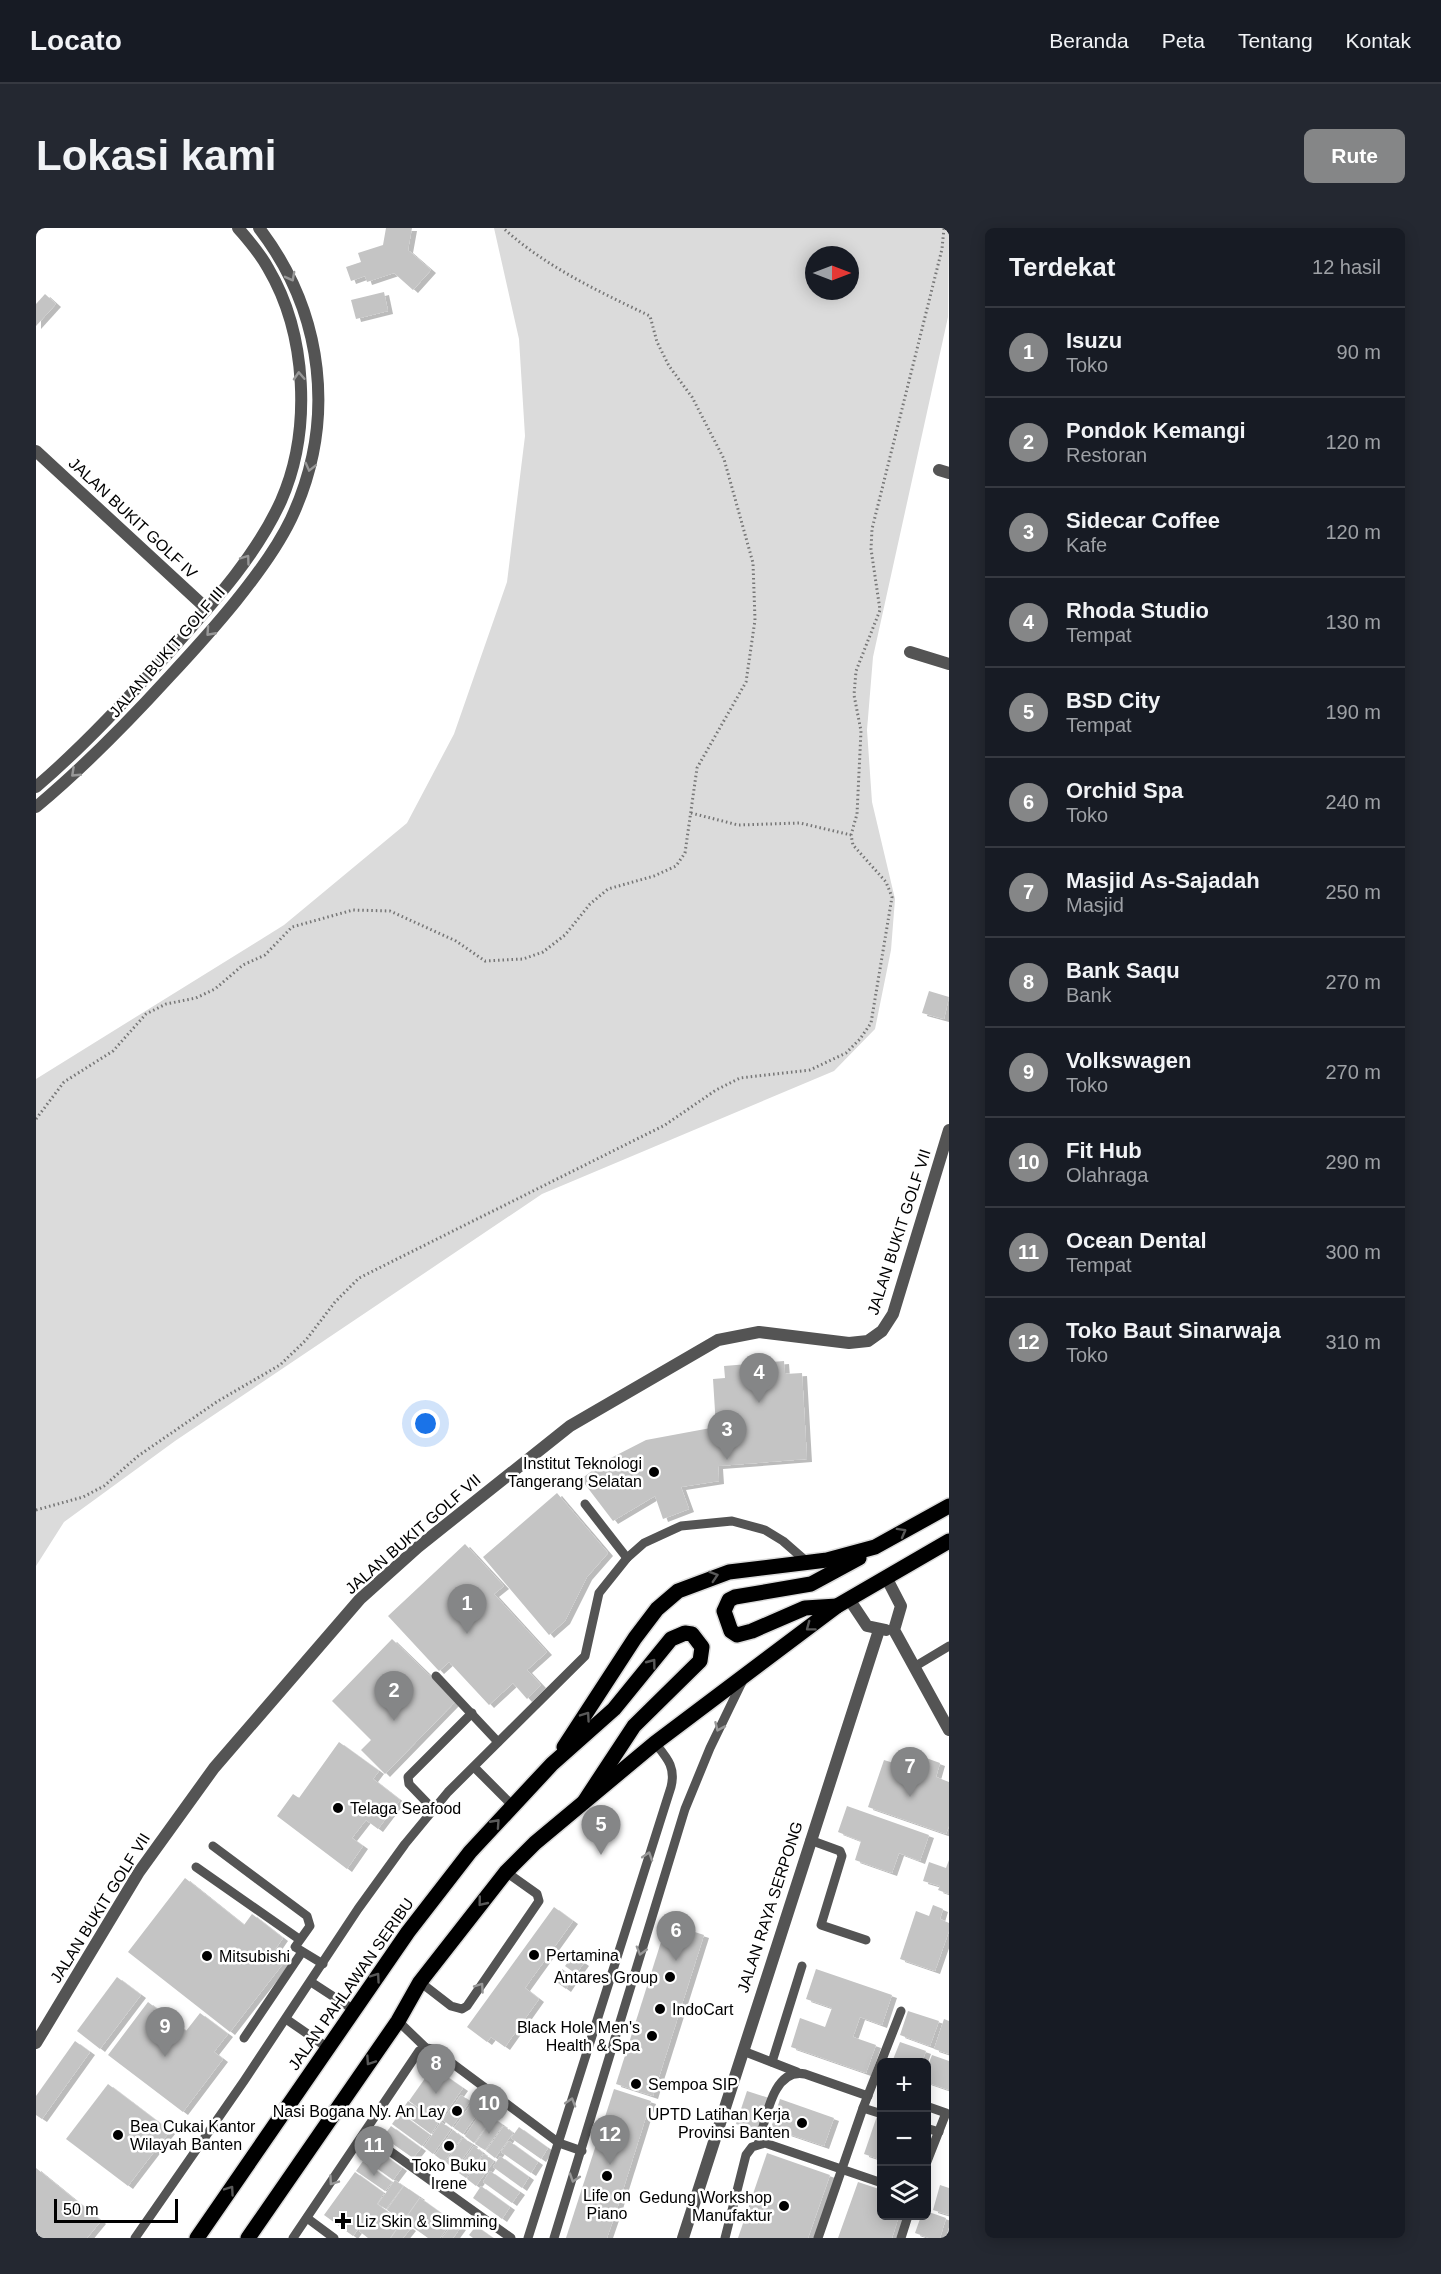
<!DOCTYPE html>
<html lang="id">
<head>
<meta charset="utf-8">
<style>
  body { margin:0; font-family:Helvetica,sans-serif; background:#242831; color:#f1f3f6 }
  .controls { position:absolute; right:18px; bottom:18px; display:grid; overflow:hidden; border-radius:9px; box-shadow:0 3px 15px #0003 }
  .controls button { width:54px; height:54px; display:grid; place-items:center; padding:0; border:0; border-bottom:2px solid #363941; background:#171b24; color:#f1f3f6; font:30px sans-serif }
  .compass { position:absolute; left:769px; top:18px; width:54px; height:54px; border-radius:50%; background:#171b24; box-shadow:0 3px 15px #0003; rotate:90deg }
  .scale { position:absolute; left:18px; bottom:15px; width:124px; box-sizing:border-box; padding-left:6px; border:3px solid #000; border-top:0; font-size:16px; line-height:21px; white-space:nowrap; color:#000; -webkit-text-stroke:4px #fff; paint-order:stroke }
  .you { position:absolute; left:390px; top:1196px; width:21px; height:21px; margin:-15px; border:4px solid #fff; border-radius:50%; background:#1a73e8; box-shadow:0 0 0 9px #1a73e833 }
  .badge { display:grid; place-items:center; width:39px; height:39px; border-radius:50%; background:#858687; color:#fff; font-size:20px; font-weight:700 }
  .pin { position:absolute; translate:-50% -50px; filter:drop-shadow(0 2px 3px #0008) }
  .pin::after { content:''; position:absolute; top:32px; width:21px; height:18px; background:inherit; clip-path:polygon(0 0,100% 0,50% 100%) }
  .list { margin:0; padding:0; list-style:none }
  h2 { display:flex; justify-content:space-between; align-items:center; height:78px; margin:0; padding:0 24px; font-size:26px }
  h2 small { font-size:20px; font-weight:400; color:#9ea1a6 }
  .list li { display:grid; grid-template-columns:39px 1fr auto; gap:18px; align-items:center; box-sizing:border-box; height:90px; padding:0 24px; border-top:2px solid #363941 }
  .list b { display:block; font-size:22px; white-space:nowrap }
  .list p { margin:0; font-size:20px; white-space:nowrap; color:#9ea1a6 }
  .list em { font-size:20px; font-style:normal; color:#9ea1a6 }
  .icon { flex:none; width:33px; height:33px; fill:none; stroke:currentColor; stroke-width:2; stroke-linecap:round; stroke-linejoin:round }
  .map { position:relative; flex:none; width:913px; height:2010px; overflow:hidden; border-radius:9px }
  header { display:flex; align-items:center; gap:36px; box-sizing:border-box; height:84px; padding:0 30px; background:#171b24; border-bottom:2px solid #363941 }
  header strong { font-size:28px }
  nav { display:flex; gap:33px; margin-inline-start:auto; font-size:21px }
  .intro { display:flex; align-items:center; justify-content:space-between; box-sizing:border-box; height:144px; padding:0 36px }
  h1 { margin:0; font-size:42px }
  .button { padding:15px 27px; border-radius:9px; background:#858687; color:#fff; font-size:21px; font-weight:700 }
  main { display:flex; gap:36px; padding:0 36px }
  aside { flex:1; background:#171b24; border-radius:9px; box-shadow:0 3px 15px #0003 }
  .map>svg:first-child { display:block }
  .green { fill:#dbdbdb; fill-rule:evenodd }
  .building { fill:#c4c4c4; filter:url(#shadow) }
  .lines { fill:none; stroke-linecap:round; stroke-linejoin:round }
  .primary-casing { stroke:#dbdbdb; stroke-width:18 }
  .path { stroke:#767676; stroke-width:3; stroke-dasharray:1.5 3; stroke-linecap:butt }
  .lane { stroke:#545454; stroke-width:9 }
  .street { stroke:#545454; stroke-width:12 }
  .primary { stroke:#000; stroke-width:15 }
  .oneway { stroke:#989898 }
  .oneway2 { stroke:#595959 }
  .poi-dot { fill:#000; stroke:#fff; stroke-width:2 }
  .labels { text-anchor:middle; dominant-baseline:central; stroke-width:5; stroke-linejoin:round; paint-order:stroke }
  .street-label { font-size:16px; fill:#000; stroke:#fff }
  .poi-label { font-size:16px; fill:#000; stroke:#fff; text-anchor:start }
</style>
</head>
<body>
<header>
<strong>Locato</strong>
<nav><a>Beranda</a><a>Peta</a><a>Tentang</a><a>Kontak</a></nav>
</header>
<div class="intro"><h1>Lokasi kami</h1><a class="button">Rute</a></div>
<main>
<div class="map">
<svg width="913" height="2010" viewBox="0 0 913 2010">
  <defs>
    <filter id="shadow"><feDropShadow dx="5" dy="3" stdDeviation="0" flood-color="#0004"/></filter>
  </defs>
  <rect width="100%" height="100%" fill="#fff"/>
  <path class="green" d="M458 0H913L912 89 837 429 831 502 836 574 859 671 855 722 839 801 798 843 506 966 139 1213 28 1294 0 1338V851L248 697 371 595 418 506 471 354 489 208 483 111ZM778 27H814V63H778Z"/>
  <g class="building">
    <path d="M350 0H376L372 22 395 42 377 62 358 45 331 54 329 48 315 53 310 39 325 34 322 25 347 17Z"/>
    <path d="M348 64 352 83 320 91 315 72Z"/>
    <path d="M9 66 20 76 0 98V76Z"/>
    <path d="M893 763 913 769 908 791 886 785Z"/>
    <path d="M748 1133 749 1146 766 1145 771 1231 682 1238 683 1253 645 1259 653 1281 627 1291 619 1268 577 1293 545 1251 571 1232 610 1212 680 1199 677 1151 689 1150 688 1138Z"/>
    <path d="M521 1265 572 1325 551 1349 529 1393 513 1407 447 1329Z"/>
    <path d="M429 1316 468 1358 458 1366 511 1424 491 1442 505 1457 491 1471 477 1455 453 1477 413 1434 403 1443 352 1388Z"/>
    <path d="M356 1411 420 1473 349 1546 325 1522 335 1512 296 1473Z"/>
    <path d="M303 1514 343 1543 337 1551 364 1572 342 1601 330 1592 316 1610 327 1618 311 1641 241 1588 257 1566 263 1570Z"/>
    <path d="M868 1522 904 1535 900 1549 913 1554V1598L910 1606 832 1579 848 1532 864 1537Z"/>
    <path d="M811 1578 893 1607 884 1633 863 1625 856 1645 819 1632 825 1613 802 1604Z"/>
    <path d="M913 1632V1666L902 1662 904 1658 887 1653 893 1634 910 1640Z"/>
    <path d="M149 1650 208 1697 216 1686 247 1710 238 1723 250 1732 194 1804 92 1724Z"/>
    <path d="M897 1677 907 1681 904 1691 913 1695V1703L899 1743 864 1731 880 1683 893 1688Z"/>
    <path d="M518 1679 537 1693 489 1760 503 1771 469 1819 455 1809 451 1814 431 1799Z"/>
    <path d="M631 1695 668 1707 617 1868 580 1856Z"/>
    <path d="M537 1727 548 1735 540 1746 529 1738Z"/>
    <path d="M526 1741 538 1749 530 1761 518 1752Z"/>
    <path d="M780 1741 856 1767 846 1797 824 1789 817 1809 840 1817 830 1845 755 1819 764 1790 789 1799 796 1780 770 1771Z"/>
    <path d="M81 1749 105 1767 64 1821 41 1803Z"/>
    <path d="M112 1774 150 1803 164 1785 192 1806 178 1824 187 1831 147 1884 72 1827Z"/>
    <path d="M872 1783 903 1793 894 1818 864 1807Z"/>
    <path d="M908 1791 913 1793V1826L898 1821Z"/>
    <path d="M39 1813 54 1824 6 1891 0 1887V1868Z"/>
    <path d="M864 1814 890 1823 886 1834H856Z"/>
    <path d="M896 1827 913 1833V1862L890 1854V1842Z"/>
    <path d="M397 1839 427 1860 403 1894 373 1873Z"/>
    <path d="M72 1856 134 1903 92 1958 30 1911Z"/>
    <path d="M578 1861 615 1873 581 1981 571 2010H530Z"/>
    <path d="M711 1863 733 1870 722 1903 700 1896Z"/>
    <path d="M425 1867 434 1873 416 1899 407 1892Z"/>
    <path d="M744 1871 798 1890 788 1918 735 1900Z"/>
    <path d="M372 1873 402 1895 395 1906 365 1884Z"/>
    <path d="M436 1875 445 1881 427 1906 418 1900Z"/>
    <path d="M446 1883 456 1890 438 1915 429 1908Z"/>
    <path d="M364 1885 394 1907 386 1918 356 1896Z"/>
    <path d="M841 1888 846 1889V1932L828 1926Z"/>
    <path d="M457 1890 467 1897 449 1922 439 1916Z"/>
    <path d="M405 1894 415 1901 397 1926 388 1919Z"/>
    <path d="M355 1898 385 1920 377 1930 347 1909Z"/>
    <path d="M468 1898 477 1905 459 1930 450 1923Z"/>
    <path d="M483 1899 512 1920 505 1931 475 1910Z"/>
    <path d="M417 1902 426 1909 408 1934 399 1927Z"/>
    <path d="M427 1910 437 1916 419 1941 410 1934Z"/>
    <path d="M473 1913 502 1934 495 1945 465 1924Z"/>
    <path d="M438 1918 447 1925 430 1950 420 1943Z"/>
    <path d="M337 1919 366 1940 357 1952 328 1931Z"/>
    <path d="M731 1925 794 1947 772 2010H702Z"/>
    <path d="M448 1926 458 1933 440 1958 431 1951Z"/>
    <path d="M464 1928 493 1949 486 1960 457 1939Z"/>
    <path d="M327 1933 356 1954 349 1963 320 1943Z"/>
    <path d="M0 1940 65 1993 51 2010H0Z"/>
    <path d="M454 1943 484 1964 476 1975 447 1954Z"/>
    <path d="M319 1944 348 1965 341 1976 365 1994 354 2010H332L323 2003 333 1986 317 2008 288 1987Z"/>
    <path d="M359 1952 367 1958 350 1981 342 1976Z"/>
    <path d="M822 1954 846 1962V1988H863L856 2010H802Z"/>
    <path d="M904 1957 913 1960V1987L897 1982Z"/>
    <path d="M368 1958 384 1969 367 1993 351 1982Z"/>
    <path d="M445 1958 474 1979 466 1991 437 1970Z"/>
    <path d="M384 1970 416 1993 404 2010H392L368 1993Z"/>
    <path d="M890 1983 910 1990 904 2010H893L879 2005 885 1988H890Z"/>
    <path d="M366 1994 375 2000 367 2010H355Z"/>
    <path d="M418 1994 425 1999 417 2010H406Z"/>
    <path d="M440 1998 457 2010H437L433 2007Z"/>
  </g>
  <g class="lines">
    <defs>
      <g id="primary">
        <path d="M801 1378 769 1380 716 1403 701 1407 695 1403 688 1383 693 1372 699 1369 775 1356 823 1330"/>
        <path d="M528 1519 599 1410 621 1381 642 1363 693 1344 791 1332 839 1319 913 1278"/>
        <path d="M161 2010 372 1704 434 1624 516 1536 578 1481 635 1411 649 1405 656 1406 666 1419 664 1433 598 1498 548 1574"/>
        <path d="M212 2010 362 1793 384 1754 470 1644 499 1615 619 1515 801 1378 913 1313"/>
      </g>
    </defs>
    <use href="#primary" class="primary-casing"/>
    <g class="path">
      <path d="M655 585 702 597 764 595 815 607"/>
      <path d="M0 891 28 854 77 823 110 786 130 776 160 770 179 761 207 737 229 727 256 699 317 682 354 683 420 713 449 733 487 731 507 724 529 707 554 676 572 661 618 648 640 638 649 625 661 540 710 454 719 392 717 335 688 231 656 169 633 138 621 114 614 88C562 63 510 39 467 0"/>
      <path d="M0 1282 47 1269 68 1258 102 1228 182 1173 244 1137 270 1112 299 1074 323 1050 629 897 680 862 704 850 774 842 810 825 824 811 835 795 856 669 850 654 817 617 815 607 821 586 825 503 818 467 820 443 844 382 835 321 836 301 906 21 908 0"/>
    </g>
    <g class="lane">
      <path d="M549 1276 591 1330"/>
      <path d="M878 1439 913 1418"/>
      <path d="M400 1448 462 1514"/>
      <path d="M438 1539 476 1577"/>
      <path d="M397 1581 373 1556 372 1549 436 1485"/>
      <path d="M774 1612 804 1623 806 1628 785 1697 830 1712"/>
      <path d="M177 1618 271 1688 274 1698 259 1719 287 1736"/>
      <path d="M160 1639 263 1711"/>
      <path d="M275 1754 318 1782"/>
      <path d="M384 1754 415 1778 426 1781 431 1778 503 1673 501 1666 470 1644"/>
      <path d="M250 1791 292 1820"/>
      <path d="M362 1793 390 1820 397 1821 523 1915 546 1923"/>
      <path d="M208 1810 266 1724"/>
      <path d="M707 1823 761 1844"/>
      <path d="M736 1834 766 1738"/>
      <path d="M890 1878 910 1885 890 1936"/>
      <path d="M827 1880 846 1886"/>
      <path d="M890 1900 903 1904"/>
      <path d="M330 1906 475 2010"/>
      <path d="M722 1916C730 1893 736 1839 769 1846L832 1868"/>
      <path d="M271 1990 298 2010"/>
      <path d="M99 2010 208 1853 322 1681 369 1616 412 1564 549 1428 563 1365 591 1330 608 1315 645 1298 696 1293 729 1302 747 1313 771 1334"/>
      <path d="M257 2010 383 1823 390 1820"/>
      <path d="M492 2010 635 1559C640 1539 631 1530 619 1515"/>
      <path d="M518 2010 649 1581 674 1520 707 1452"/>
      <path d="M689 2010 710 1927 716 1919 729 1915 846 1955"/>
      <path d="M782 2010 827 1880 865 1783"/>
      <path d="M865 2010 872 1988"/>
    </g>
    <g class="street">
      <path d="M0 223 171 381"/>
      <path d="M903 242 913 245"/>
      <path d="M874 424 913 436"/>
      <path d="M0 559C49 517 94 468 137 420 177 375 220 328 245 273 276 203 271 106 232 40 224 25 213 13 202 0"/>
      <path d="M0 579C48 539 91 495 133 449 173 406 230 343 255 291 301 193 288 85 223 0"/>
      <path d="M850 1349 865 1378 858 1402 913 1502"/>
      <path d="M813 1371 831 1398 850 1402"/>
      <path d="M0 1815 103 1644 178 1540 324 1371 382 1319 534 1198 682 1112 723 1104 813 1115 832 1113 846 1103 857 1086 913 902"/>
      <path d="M647 2010 843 1402"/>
    </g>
    <use href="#primary" class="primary"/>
  </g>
  <defs><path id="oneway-chevron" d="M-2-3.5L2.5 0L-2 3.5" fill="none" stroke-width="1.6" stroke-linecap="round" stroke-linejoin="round" transform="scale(1.5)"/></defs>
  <g class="oneway">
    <use href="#oneway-chevron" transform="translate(255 49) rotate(62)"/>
    <use href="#oneway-chevron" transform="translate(263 148) rotate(-93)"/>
    <use href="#oneway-chevron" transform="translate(274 239) rotate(104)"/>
    <use href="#oneway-chevron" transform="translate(210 331) rotate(-54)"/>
    <use href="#oneway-chevron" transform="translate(174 404) rotate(132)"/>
    <use href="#oneway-chevron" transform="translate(39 545) rotate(137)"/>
    <use href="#oneway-chevron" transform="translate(683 1499) rotate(114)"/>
    <use href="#oneway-chevron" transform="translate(612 1628) rotate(-72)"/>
    <use href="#oneway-chevron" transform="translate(605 1723) rotate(106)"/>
    <use href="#oneway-chevron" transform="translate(444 1759) rotate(-55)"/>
    <use href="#oneway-chevron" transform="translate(535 1874) rotate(-73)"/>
    <use href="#oneway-chevron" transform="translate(538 1950) rotate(108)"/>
    <use href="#oneway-chevron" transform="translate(297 1953) rotate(125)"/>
  </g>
  <g class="oneway2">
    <use href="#oneway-chevron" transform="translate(866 1304) rotate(-29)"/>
    <use href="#oneway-chevron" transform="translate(678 1348) rotate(-18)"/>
    <use href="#oneway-chevron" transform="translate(774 1399) rotate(143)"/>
    <use href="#oneway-chevron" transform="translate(616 1435) rotate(-53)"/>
    <use href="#oneway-chevron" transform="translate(550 1488) rotate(-55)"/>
    <use href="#oneway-chevron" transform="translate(460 1595) rotate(-48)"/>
    <use href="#oneway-chevron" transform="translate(446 1674) rotate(129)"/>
    <use href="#oneway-chevron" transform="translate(340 1749) rotate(-55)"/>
    <use href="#oneway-chevron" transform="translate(334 1833) rotate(124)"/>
    <use href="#oneway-chevron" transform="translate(194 1962) rotate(-55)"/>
  </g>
  <g class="poi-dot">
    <circle cx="618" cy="1244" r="6"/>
    <circle cx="302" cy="1580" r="6"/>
    <circle cx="498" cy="1727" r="6"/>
    <circle cx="171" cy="1728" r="6"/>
    <circle cx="634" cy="1749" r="6"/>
    <circle cx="624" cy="1781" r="6"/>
    <circle cx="616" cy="1808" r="6"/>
    <circle cx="600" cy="1856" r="6"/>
    <circle cx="421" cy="1883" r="6"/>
    <circle cx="766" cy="1895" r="6"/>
    <circle cx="82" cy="1907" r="6"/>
    <circle cx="413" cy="1918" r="6"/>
    <circle cx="571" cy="1948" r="6"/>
    <circle cx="748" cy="1978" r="6"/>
    <path d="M304 1984h6v6h6v6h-6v6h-6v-6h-6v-6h6z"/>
  </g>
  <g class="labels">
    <g class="street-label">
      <text transform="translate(97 290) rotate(43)">JALAN BUKIT GOLF IV</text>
      <text transform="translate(131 424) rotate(-49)">JALAN BUKIT GOLF III</text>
      <text transform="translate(863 1004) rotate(-72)">JALAN BUKIT GOLF VII</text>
      <text transform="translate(377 1306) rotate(-41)">JALAN BUKIT GOLF VII</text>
      <text transform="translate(734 1679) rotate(-72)">JALAN RAYA SERPONG</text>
      <text transform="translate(64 1680) rotate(-58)">JALAN BUKIT GOLF VII</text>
      <text transform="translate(315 1756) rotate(-55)">JALAN PAHLAWAN SERIBU</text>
    </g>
    <g class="poi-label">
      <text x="606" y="1235" text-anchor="end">Institut Teknologi<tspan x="606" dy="18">Tangerang Selatan</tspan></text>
      <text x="314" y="1580">Telaga Seafood</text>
      <text x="510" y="1727">Pertamina</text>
      <text x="183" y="1728">Mitsubishi</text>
      <text x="622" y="1749" text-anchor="end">Antares Group</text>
      <text x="636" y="1781">IndoCart</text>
      <text x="604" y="1799" text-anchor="end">Black Hole Men's<tspan x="604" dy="18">Health &amp; Spa</tspan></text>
      <text x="612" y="1856">Sempoa SIP</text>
      <text x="409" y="1883" text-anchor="end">Nasi Bogana Ny. An Lay</text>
      <text x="754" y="1886" text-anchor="end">UPTD Latihan Kerja<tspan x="754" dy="18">Provinsi Banten</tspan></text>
      <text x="94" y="1898">Bea Cukai Kantor<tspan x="94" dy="18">Wilayah Banten</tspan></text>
      <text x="413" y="1937" text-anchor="middle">Toko Buku<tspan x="413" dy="18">Irene</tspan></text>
      <text x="571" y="1967" text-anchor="middle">Life on<tspan x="571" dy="18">Piano</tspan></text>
      <text x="736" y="1969" text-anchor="end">Gedung Workshop<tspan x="736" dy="18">Manufaktur</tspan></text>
      <text x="320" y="1993">Liz Skin &amp; Slimming</text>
    </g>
  </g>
</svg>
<div class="controls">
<button>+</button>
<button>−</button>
<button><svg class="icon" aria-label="layers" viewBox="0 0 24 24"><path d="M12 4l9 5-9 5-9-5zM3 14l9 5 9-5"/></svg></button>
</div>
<svg class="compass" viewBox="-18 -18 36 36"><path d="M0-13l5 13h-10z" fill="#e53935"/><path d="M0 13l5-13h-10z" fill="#9ea1a6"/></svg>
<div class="scale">50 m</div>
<div class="you"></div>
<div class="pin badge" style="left:431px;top:1406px">1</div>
<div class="pin badge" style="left:358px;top:1493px">2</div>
<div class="pin badge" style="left:691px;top:1232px">3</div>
<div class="pin badge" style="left:723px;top:1175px">4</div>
<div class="pin badge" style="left:565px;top:1627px">5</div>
<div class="pin badge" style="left:640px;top:1733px">6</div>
<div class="pin badge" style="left:874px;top:1569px">7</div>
<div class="pin badge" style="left:400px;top:1866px">8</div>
<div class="pin badge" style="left:129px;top:1829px">9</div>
<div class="pin badge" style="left:453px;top:1906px">10</div>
<div class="pin badge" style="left:338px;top:1948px">11</div>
<div class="pin badge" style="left:574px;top:1937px">12</div>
</div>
<aside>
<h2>Terdekat<small>12 hasil</small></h2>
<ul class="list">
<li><span class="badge">1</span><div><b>Isuzu</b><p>Toko</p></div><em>90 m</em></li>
<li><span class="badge">2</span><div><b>Pondok Kemangi</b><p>Restoran</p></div><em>120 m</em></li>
<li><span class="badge">3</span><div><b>Sidecar Coffee</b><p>Kafe</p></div><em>120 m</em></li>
<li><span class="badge">4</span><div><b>Rhoda Studio</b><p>Tempat</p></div><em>130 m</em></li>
<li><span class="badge">5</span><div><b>BSD City</b><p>Tempat</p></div><em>190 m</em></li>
<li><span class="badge">6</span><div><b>Orchid Spa</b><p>Toko</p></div><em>240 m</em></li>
<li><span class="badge">7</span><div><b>Masjid As-Sajadah</b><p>Masjid</p></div><em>250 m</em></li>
<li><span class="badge">8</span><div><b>Bank Saqu</b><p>Bank</p></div><em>270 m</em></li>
<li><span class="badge">9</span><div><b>Volkswagen</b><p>Toko</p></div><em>270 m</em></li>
<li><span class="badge">10</span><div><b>Fit Hub</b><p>Olahraga</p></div><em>290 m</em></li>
<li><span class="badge">11</span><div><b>Ocean Dental</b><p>Tempat</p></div><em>300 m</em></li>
<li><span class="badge">12</span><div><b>Toko Baut Sinarwaja</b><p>Toko</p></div><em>310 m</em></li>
</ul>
</aside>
</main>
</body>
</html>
